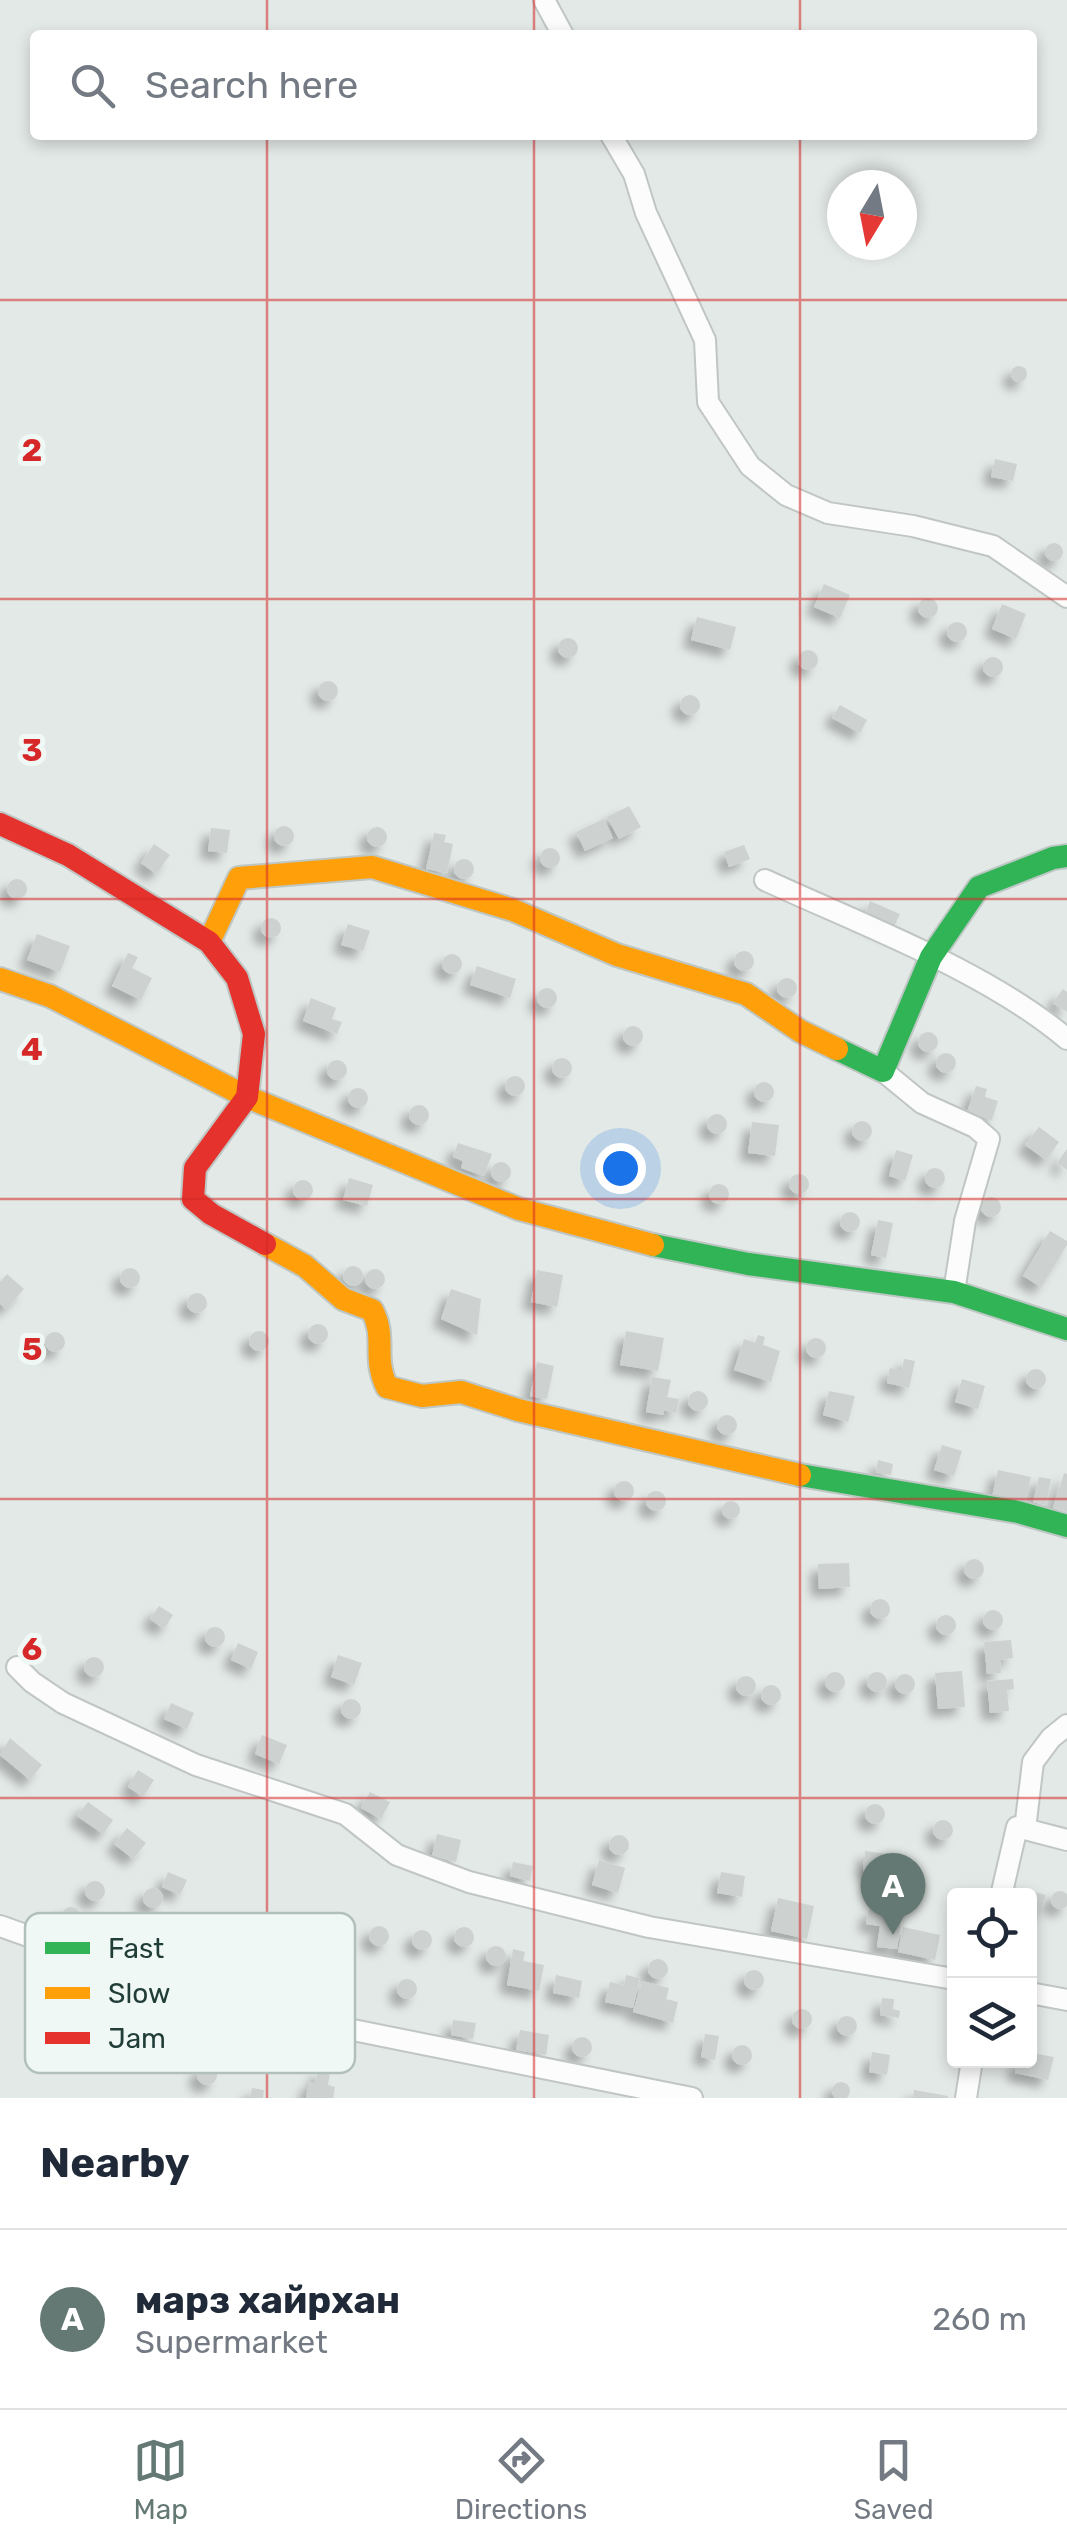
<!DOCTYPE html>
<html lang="en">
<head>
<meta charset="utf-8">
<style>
  body { margin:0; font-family:Rubik,sans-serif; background:#f2f2f3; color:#1f2937 }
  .controls { position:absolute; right:30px; bottom:30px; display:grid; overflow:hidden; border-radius:10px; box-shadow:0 5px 15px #0003 }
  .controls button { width:90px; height:90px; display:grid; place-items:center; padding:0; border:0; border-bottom:2px solid #e0e1e3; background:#fff; color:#1f2937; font:50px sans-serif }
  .compass { position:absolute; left:827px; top:170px; width:90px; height:90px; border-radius:50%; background:#fff; box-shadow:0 5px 15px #0003; rotate:190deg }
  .you { position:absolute; left:620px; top:1168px; width:35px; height:35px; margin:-25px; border:8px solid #fff; border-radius:50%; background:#1a73e8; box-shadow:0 0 0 15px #1a73e833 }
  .badge { display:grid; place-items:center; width:65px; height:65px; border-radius:50%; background:#647974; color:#fff; font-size:32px; font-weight:700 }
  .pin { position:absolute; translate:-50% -82px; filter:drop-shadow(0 2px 5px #0008) }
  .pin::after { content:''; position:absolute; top:52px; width:35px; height:30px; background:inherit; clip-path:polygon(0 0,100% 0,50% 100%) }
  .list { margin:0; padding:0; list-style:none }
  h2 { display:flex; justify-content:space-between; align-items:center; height:130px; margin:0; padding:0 40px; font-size:42px }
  h2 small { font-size:32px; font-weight:400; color:#747a83 }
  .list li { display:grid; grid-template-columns:65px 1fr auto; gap:30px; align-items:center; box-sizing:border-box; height:180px; padding:0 40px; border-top:2px solid #e0e1e3 }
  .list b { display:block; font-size:38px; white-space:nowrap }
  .list p { margin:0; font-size:32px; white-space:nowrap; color:#747a83 }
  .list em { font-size:32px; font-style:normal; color:#747a83 }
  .icon { flex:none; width:55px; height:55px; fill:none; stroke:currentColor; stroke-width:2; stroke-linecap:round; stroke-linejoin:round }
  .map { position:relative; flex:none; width:1067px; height:2098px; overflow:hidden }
  .search { position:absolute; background:#fff; box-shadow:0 5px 15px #0003; left:30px; right:30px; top:30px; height:110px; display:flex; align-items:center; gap:25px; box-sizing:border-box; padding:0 35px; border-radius:10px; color:#747a83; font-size:38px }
  .sheet { height:310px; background:#fff }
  nav { display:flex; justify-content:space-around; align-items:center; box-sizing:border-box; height:140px; border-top:2px solid #e0e1e3; background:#fff; font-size:28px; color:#747a83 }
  nav a { display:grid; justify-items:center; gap:5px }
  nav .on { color:#647974 }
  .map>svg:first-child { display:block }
  .building { fill:#cdd2d0; filter:url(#shadow) }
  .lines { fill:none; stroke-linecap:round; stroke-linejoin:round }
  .street-casing { stroke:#c0c6c4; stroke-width:24 }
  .fast-casing { stroke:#bec7c4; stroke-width:26 }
  .slow-casing { stroke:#bec7c4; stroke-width:26 }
  .jam-casing { stroke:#bec7c4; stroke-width:26 }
  .street { stroke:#fbfcfb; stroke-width:20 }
  .fast { stroke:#30b455; stroke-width:22 }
  .slow { stroke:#ff9f0a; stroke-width:22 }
  .jam { stroke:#e5322d; stroke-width:22 }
  .grid { fill:none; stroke:#d62828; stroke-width:2.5; stroke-opacity:0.55 }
  .key { fill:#f0f8f5; stroke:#b2c0bc; stroke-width:2.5 }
  .key-label { font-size:28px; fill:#203d37 }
  .grid-label { font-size:32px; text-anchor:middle; font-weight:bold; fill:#d62828; stroke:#f0f8f5; stroke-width:10; stroke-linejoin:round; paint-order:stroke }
</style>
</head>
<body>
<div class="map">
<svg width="1067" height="2098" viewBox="0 0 1067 2098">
  <defs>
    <filter id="shadow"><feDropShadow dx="-8" dy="8" stdDeviation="5" flood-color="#0004"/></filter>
  </defs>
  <rect width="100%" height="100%" fill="#e3e9e6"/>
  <g class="building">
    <circle cx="1019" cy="374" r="8"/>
    <path d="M995 459 1017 464 1013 481 991 477Z"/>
    <circle cx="1054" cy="552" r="9"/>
    <path d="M824 584 850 595 840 618 814 607Z"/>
    <circle cx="928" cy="608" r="10"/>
    <path d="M1002 604 1026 614 1016 639 992 629Z"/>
    <path d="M697 617 736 627 730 650 691 640Z"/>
    <circle cx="957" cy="632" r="10"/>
    <circle cx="568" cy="648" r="10"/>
    <circle cx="808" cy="660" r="10"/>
    <circle cx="993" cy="667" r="10"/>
    <circle cx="328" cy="691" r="10"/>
    <circle cx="690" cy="705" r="10"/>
    <path d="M840 705 867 720 860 733 832 718Z"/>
    <path d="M629 806 641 827 619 839 607 817Z"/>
    <path d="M604 819 613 838 585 851 576 832Z"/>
    <circle cx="284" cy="836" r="10"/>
    <circle cx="377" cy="837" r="10"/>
    <path d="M211 828 230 830 227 853 208 851Z"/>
    <path d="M434 833 446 835 444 842 453 844 447 873 426 869Z"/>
    <path d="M154 844 170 855 156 874 141 863Z"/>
    <path d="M744 845 750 859 729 867 724 852Z"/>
    <circle cx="550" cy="858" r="10"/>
    <circle cx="464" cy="869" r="10"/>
    <circle cx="17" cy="889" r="10"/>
    <path d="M870 901 900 914 892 931 863 918Z"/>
    <circle cx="271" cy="928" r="10"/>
    <path d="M348 924 370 931 363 951 341 945Z"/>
    <path d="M37 934 70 946 60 972 27 960Z"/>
    <circle cx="744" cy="961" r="10"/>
    <path d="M128 953 138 957 132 968 152 978 141 1000 112 986Z"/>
    <circle cx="452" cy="964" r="10"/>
    <path d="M477 966 516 979 510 998 470 985Z"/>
    <circle cx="787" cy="988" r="10"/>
    <circle cx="547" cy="998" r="10"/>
    <path d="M1063 989 1067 992V1012L1053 1003Z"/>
    <path d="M311 998 336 1008 332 1019 342 1022 337 1034 303 1021Z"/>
    <circle cx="633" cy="1036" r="10"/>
    <circle cx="928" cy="1042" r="10"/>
    <circle cx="946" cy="1063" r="10"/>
    <circle cx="562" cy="1068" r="10"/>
    <circle cx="337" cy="1070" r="10"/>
    <circle cx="515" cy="1086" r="10"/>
    <circle cx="764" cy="1092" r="10"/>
    <path d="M976 1086 987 1089 985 1097 998 1101 992 1120 967 1112Z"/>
    <circle cx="358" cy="1098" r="10"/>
    <circle cx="419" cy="1115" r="10"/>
    <circle cx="717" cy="1124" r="10"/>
    <circle cx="862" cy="1131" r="10"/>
    <path d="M752 1122 779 1125 775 1156 748 1153Z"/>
    <path d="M1039 1127 1059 1142 1046 1160 1025 1145Z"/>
    <path d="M458 1143 492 1154 484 1176 461 1168 463 1161 453 1157Z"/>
    <path d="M1067 1149V1170L1057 1163Z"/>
    <path d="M896 1150 913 1155 905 1181 889 1176Z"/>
    <circle cx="501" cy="1172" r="10"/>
    <circle cx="935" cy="1178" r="10"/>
    <circle cx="799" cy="1184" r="10"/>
    <path d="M349 1178 373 1185 367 1206 343 1200Z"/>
    <circle cx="303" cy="1190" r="10"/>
    <circle cx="719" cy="1194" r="10"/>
    <circle cx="991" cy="1207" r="10"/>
    <circle cx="850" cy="1222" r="10"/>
    <path d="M878 1220 893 1223 886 1258 871 1255Z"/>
    <path d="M1050 1231 1067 1241V1245L1041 1287 1023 1276Z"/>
    <circle cx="353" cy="1276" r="10"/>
    <circle cx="130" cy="1278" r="10"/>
    <circle cx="375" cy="1279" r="10"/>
    <path d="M537 1270 563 1275 557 1307 531 1302Z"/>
    <path d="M7 1274 24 1289 6 1309 0 1304V1282Z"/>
    <path d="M451 1289 481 1299 477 1335 441 1319Z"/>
    <circle cx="197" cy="1303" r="10"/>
    <circle cx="318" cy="1334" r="10"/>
    <path d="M626 1331 664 1338 658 1371 620 1365Z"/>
    <circle cx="259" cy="1341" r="10"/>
    <circle cx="55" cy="1342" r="10"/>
    <path d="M758 1335 765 1337 763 1345 780 1351 771 1382 734 1370 744 1339 755 1343Z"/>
    <circle cx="816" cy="1348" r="10"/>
    <path d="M904 1359 915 1361 909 1388 887 1383 890 1368 902 1371Z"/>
    <path d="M537 1362 554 1366 547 1399 530 1396Z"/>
    <circle cx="1036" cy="1379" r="10"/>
    <path d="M652 1377 671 1380 667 1397 679 1399 676 1413 664 1410 663 1415 646 1412Z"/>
    <path d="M962 1379 985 1386 978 1409 955 1402Z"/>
    <path d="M829 1391 855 1396 848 1422 823 1415Z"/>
    <circle cx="698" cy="1401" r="10"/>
    <circle cx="727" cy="1425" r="10"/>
    <path d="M942 1445 962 1451 954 1476 934 1470Z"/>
    <path d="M878 1460 893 1464 891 1475 876 1472Z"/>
    <path d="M998 1470 1031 1477 1025 1504 992 1497Z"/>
    <path d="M1064 1473 1067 1474V1512L1053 1508Z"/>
    <path d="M1039 1477 1051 1479 1046 1505 1033 1502Z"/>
    <circle cx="624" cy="1491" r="10"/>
    <circle cx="656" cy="1501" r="10"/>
    <circle cx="731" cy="1510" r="9"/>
    <circle cx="974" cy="1569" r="10"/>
    <path d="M849 1563 850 1587 819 1589 818 1564Z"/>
    <circle cx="880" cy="1609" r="10"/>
    <path d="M159 1606 173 1615 164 1629 150 1619Z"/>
    <circle cx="993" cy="1620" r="10"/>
    <circle cx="946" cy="1625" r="10"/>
    <circle cx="215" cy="1637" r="10"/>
    <path d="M1011 1640 1013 1658 1000 1660 1001 1673 987 1674 984 1642Z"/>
    <path d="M238 1643 258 1652 251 1669 231 1660Z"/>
    <path d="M338 1655 362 1663 354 1685 331 1677Z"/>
    <circle cx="94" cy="1667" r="10"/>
    <path d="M962 1671 965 1707 938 1709 935 1673Z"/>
    <circle cx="877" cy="1682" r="10"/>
    <circle cx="835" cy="1682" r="10"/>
    <circle cx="905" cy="1684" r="10"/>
    <circle cx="746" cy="1686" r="10"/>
    <path d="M1013 1679 1014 1689 1007 1690 1009 1711 990 1713 987 1681Z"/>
    <circle cx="771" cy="1695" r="10"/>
    <circle cx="351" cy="1709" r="10"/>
    <path d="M171 1703 194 1713 187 1729 164 1719Z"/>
    <path d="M262 1735 287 1745 279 1764 255 1754Z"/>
    <path d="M10 1738 42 1765 30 1780 0 1755Z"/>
    <path d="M138 1770 154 1780 143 1797 128 1787Z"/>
    <path d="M370 1792 390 1802 381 1819 361 1808Z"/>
    <path d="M88 1802 113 1820 103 1834 77 1816Z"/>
    <circle cx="875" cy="1814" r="10"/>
    <circle cx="943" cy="1830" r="10"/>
    <path d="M127 1828 146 1843 133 1859 114 1844Z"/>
    <path d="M437 1834 461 1840 456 1862 432 1856Z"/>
    <circle cx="619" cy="1845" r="10"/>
    <path d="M865 1851 904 1856 902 1876 863 1871Z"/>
    <path d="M599 1860 625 1868 618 1893 592 1885Z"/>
    <path d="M513 1862 533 1866 530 1881 510 1876Z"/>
    <path d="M168 1872 187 1880 180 1895 162 1887Z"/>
    <path d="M721 1872 745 1876 742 1897 717 1893Z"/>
    <circle cx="95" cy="1891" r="10"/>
    <path d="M1010 1886 1046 1895 1041 1914 1030 1911V1896H1008Z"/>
    <circle cx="153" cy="1898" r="10"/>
    <circle cx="1060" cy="1900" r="9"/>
    <path d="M778 1898 814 1906 807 1939 771 1931Z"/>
    <circle cx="71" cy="1917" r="10"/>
    <path d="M869 1909 902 1913 897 1949 877 1947 880 1926 866 1924Z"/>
    <circle cx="379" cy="1936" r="10"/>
    <path d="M903 1927 940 1935 935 1960 898 1952Z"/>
    <circle cx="464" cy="1937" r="10"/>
    <circle cx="422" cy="1940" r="10"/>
    <circle cx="496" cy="1956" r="10"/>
    <path d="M513 1949 525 1952 523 1961 544 1965 539 1991 507 1985Z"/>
    <circle cx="658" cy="1969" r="10"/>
    <circle cx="754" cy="1980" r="10"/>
    <path d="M556 1975 582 1981 579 1998 553 1993Z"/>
    <path d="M626 1975 640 1978 633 2008 605 2002 610 1982 624 1985Z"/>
    <circle cx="407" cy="1989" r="10"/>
    <path d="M642 1981 669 1988 666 1999 678 2002 673 2023 633 2012Z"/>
    <path d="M882 1998 894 1999 893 2009 900 2011 899 2018 880 2015Z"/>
    <circle cx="802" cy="2019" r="10"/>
    <circle cx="847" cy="2026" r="10"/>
    <path d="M453 2020 476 2023 473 2039 451 2035Z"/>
    <path d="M520 2030 549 2035 546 2055 516 2050Z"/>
    <path d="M705 2034 719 2036 715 2060 701 2057Z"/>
    <circle cx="582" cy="2047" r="10"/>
    <path d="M1030 2042 1035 2043 1032 2053 1054 2057 1048 2080 1015 2073 1017 2060H1030Z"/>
    <circle cx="742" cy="2055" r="10"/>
    <path d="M872 2052 890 2055 887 2075 869 2072Z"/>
    <circle cx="207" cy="2075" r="10"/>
    <path d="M318 2070 330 2072 328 2085 335 2087 333 2098H306L309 2082 315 2083Z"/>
    <circle cx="841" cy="2091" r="9"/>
    <path d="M252 2088 264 2090 263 2098H250Z"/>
    <path d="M914 2090 948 2096V2098H913Z"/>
  </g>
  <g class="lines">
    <defs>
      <g id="street">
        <path d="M544 0 563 35"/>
        <path d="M611 135 634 174 646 213 705 340 708 402 750 466 786 495 828 513 913 526 993 546 1067 597"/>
        <path d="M765 880C862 925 985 970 1067 1039"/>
        <path d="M883 1071 922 1103 975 1127 989 1139 965 1221 954 1292"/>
        <path d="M17 1667 32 1682 63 1703 196 1765 345 1814 397 1855 469 1882 649 1927 954 1979"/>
        <path d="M1025 1829 1033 1762 1051 1738 1067 1725"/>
        <path d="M1001 1896 1017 1827 1067 1840"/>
        <path d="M0 1926 70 1951 318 2023 692 2098"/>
        <path d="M1030 1993 1067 2000"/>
        <path d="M966 2098 972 2060"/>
      </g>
      <g id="fast">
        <path d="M837 1049 883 1071 931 957 979 887 1053 858 1067 856"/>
        <path d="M653 1245 748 1264 954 1292 1067 1329"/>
        <path d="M800 1475 1018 1512 1067 1526"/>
      </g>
      <g id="slow">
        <path d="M209 942 239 878 372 867 513 910 617 955 746 994 800 1031 837 1049"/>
        <path d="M0 979 50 996 247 1097 519 1209 653 1245"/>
        <path d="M265 1244 305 1266 343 1299 372 1310C387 1338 372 1357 387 1387L422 1396 461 1392 518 1410 800 1475"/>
      </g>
      <path id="jam" d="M0 824 68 855 209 942 237 978 254 1034 247 1097 195 1168 193 1199 211 1214 265 1244"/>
    </defs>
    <use href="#street" class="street-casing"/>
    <use href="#fast" class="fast-casing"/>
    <use href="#slow" class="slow-casing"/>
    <use href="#jam" class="jam-casing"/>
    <use href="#street" class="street"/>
    <use href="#fast" class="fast"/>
    <use href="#slow" class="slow"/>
    <use href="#jam" class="jam"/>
  </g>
  <path class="grid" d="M267 0V35M534 0V35M800 0V35M267 135V2098M534 135V2098M800 135V2098M0 300H1067M0 599H1067M0 899H1067M0 1199H1067M0 1499H1067M0 1798H1067"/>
  <rect x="25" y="1913" width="330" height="160" rx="15" class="key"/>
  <rect x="45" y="1942" width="45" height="12" fill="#30b455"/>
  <rect x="45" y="1987" width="45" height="12" fill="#ff9f0a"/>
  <rect x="45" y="2032" width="45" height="12" fill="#e5322d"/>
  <g class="key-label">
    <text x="108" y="1958">Fast</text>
    <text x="108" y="2003">Slow</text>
    <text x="108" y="2048">Jam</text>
  </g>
  <g class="grid-label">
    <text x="32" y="461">2</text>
    <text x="32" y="761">3</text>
    <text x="32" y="1060">4</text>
    <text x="32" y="1360">5</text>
    <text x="32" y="1660">6</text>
  </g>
</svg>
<div class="controls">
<button><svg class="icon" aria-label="locate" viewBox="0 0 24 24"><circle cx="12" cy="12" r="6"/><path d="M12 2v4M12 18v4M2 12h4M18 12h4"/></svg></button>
<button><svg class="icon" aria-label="layers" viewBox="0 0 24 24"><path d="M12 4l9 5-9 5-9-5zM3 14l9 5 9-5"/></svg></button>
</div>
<svg class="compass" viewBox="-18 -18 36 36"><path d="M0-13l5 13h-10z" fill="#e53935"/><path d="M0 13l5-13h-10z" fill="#747a83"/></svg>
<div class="you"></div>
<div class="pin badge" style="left:893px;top:1935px">A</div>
<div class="search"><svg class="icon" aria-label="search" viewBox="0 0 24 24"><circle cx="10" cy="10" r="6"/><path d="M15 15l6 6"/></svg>Search here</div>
</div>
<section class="sheet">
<h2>Nearby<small></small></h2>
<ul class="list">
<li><span class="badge">A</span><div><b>марз хайрхан</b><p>Supermarket</p></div><em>260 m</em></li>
</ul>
</section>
<nav>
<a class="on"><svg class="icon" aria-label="map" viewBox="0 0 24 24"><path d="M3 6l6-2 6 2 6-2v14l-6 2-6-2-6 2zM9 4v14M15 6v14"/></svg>Map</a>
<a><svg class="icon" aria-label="directions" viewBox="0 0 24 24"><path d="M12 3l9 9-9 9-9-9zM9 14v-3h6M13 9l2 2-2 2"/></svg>Directions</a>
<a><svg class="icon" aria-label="saved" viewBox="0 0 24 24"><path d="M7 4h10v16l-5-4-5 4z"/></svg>Saved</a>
</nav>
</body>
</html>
